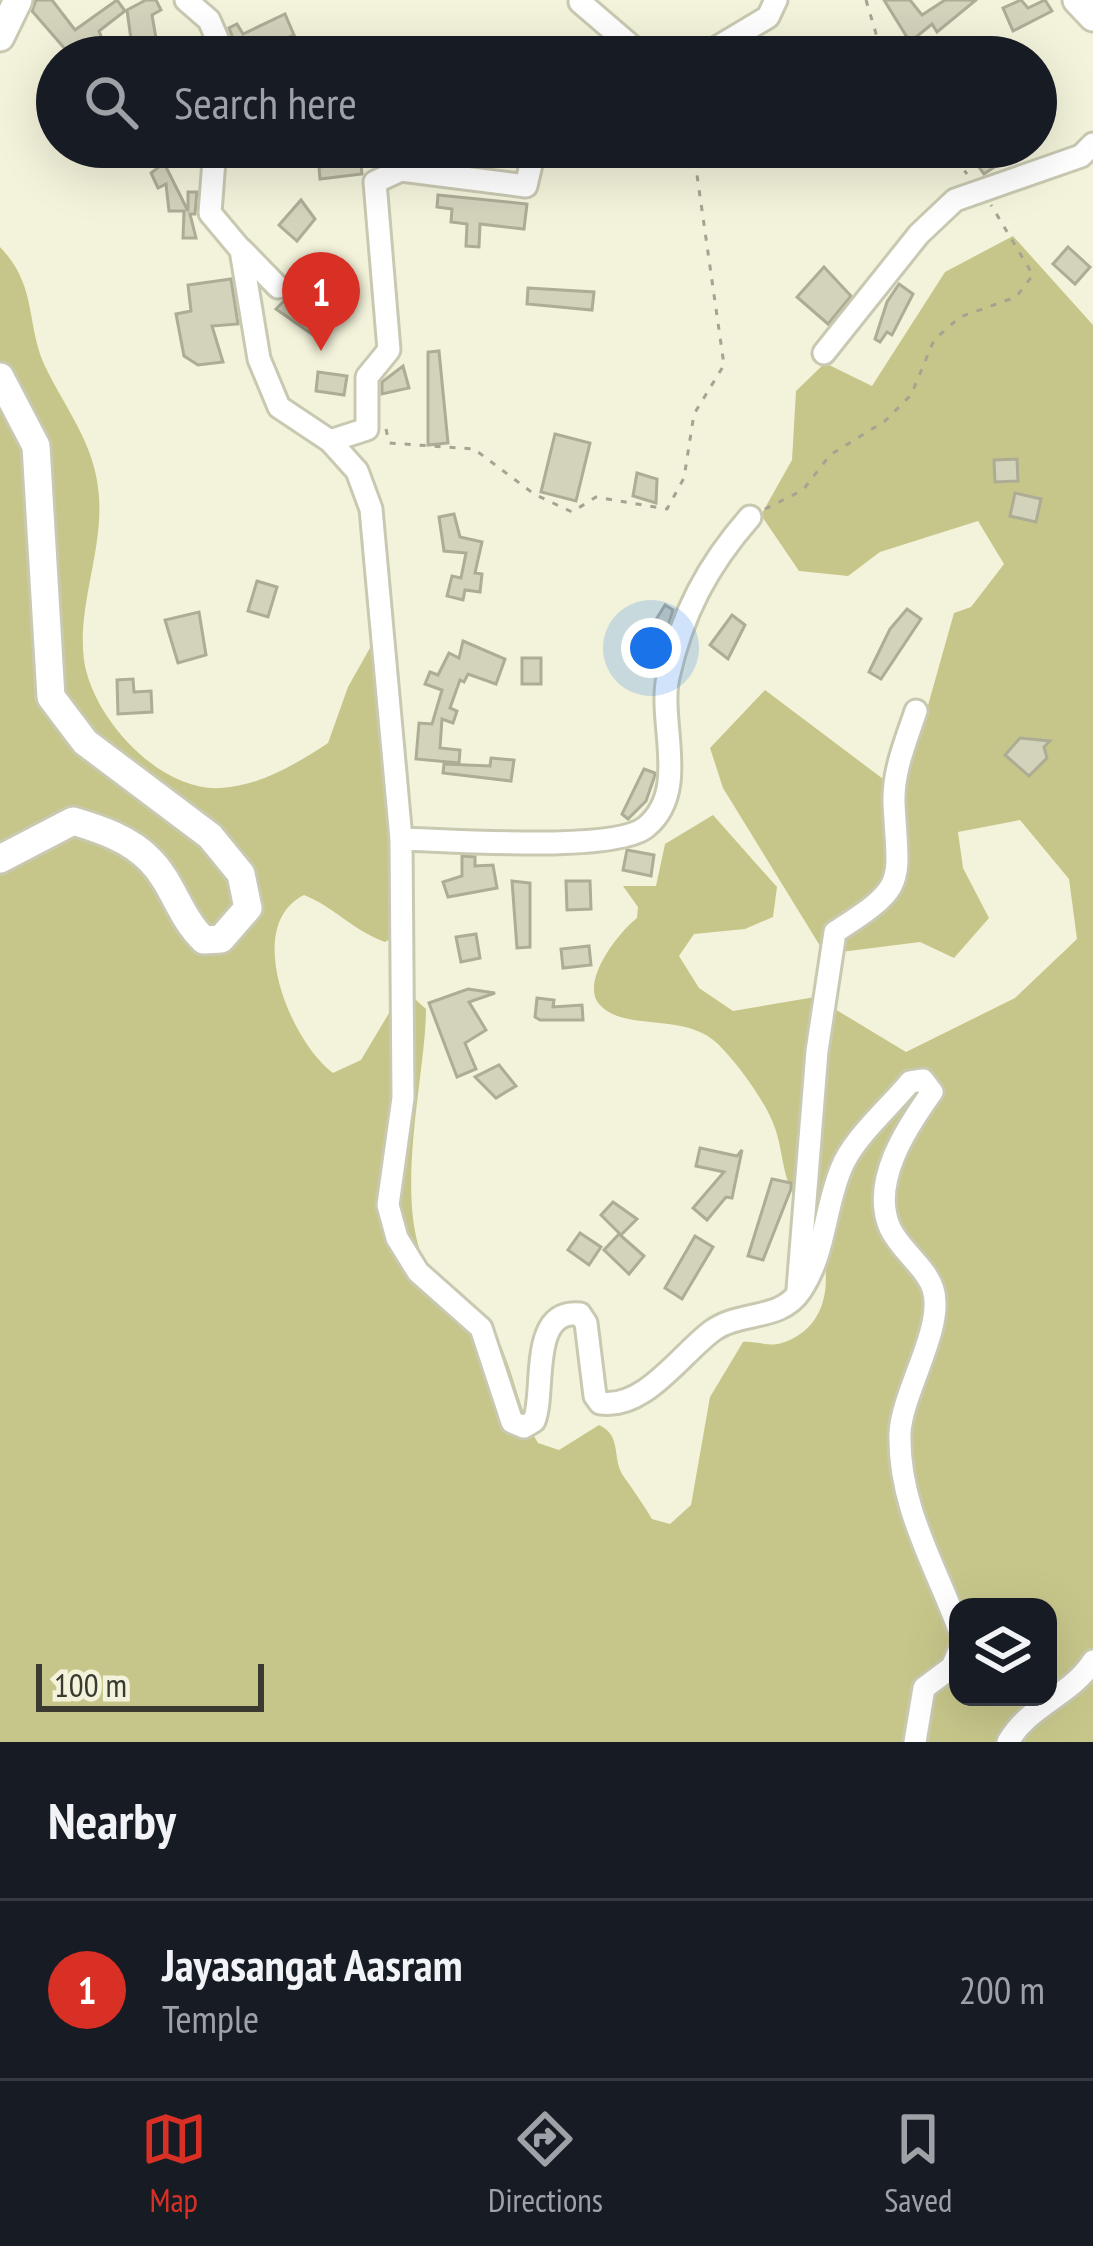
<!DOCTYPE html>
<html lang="en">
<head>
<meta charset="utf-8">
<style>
  body { margin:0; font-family:"PT Sans Narrow",sans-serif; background:#242831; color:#f1f3f6 }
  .controls { position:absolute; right:36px; bottom:36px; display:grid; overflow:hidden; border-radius:24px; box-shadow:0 12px 48px #0002 }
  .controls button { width:108px; height:108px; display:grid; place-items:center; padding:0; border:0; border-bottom:3px solid #363941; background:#171b24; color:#f1f3f6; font:60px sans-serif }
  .scale { position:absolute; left:36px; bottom:30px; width:228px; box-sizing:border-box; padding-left:12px; border:6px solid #3a3a30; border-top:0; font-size:33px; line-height:42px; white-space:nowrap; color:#3a3a30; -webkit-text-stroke:9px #f3f3db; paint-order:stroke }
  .you { position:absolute; left:651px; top:648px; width:42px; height:42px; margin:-30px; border:9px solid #fff; border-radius:50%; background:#1a73e8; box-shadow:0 0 0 18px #1a73e833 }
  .badge { display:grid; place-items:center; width:78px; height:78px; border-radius:50%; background:#d93025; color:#fff; font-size:39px; font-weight:700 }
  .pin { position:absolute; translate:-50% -99px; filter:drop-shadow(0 3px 6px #0008) }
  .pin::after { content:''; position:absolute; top:63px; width:42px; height:36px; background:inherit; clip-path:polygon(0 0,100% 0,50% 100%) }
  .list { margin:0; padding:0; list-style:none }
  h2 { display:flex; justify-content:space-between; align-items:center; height:156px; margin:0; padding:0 48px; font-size:51px }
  h2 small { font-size:39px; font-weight:400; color:#9ea1a6 }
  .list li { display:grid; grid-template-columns:78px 1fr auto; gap:36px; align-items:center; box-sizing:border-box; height:180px; padding:0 48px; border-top:3px solid #363941 }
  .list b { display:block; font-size:45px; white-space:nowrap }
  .list p { margin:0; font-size:39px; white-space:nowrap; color:#9ea1a6 }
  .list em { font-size:39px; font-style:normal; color:#9ea1a6 }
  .icon { flex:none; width:66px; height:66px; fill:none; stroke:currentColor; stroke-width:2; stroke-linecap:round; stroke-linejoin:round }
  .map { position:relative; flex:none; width:1093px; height:1742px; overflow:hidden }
  .search { position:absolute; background:#171b24; box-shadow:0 12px 48px #0002; left:36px; right:36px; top:36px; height:132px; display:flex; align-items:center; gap:30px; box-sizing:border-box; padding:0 42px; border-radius:66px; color:#9ea1a6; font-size:45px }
  .sheet { height:336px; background:#171b24 }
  nav { display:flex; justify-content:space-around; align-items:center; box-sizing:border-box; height:168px; border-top:3px solid #363941; background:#171b24; font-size:33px; color:#9ea1a6 }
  nav a { display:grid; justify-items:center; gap:6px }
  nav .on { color:#d93025 }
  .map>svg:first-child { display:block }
  .forest { fill:#c7c68a; fill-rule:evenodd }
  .building { fill:#d3d3bc; stroke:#adad96; stroke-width:3 }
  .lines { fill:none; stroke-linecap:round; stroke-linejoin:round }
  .minor-casing { stroke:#c9c9b2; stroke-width:27 }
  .major-casing { stroke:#c9c9b2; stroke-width:33 }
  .path { stroke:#a4a492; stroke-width:3; stroke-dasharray:6 9; stroke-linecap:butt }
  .minor { stroke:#fff; stroke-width:21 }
  .major { stroke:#fff; stroke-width:27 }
</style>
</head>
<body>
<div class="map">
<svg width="1093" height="1742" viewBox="0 0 1093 1742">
  <rect width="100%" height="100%" fill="#f3f3db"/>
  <path class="forest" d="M1013 236 1093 325V1742H0V247C37 285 26 322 44 364 65 409 96 444 99 497 103 551 77 607 84 660 92 717 159 792 221 788 260 786 296 764 328 743L348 687 375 639 402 932 385 942C354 931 334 907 304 895 242 926 291 1042 333 1073L361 1060 395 1003 415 999 426 1009C426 1078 389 1213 432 1275 447 1297 478 1308 493 1331 514 1366 517 1409 538 1443L559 1450 599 1425C623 1436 611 1459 624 1477 634 1491 643 1504 652 1519L670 1524 691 1505 710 1397 743 1342C754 1341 769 1346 778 1344 828 1331 834 1280 818 1239 811 1218 795 1202 788 1182 782 1164 781 1145 775 1128 766 1102 738 1064 718 1044 684 1011 624 1033 599 1004 580 981 619 932 637 918L638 907 623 886H656L665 844 713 815 777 887 773 917 745 929 694 934 679 956 699 988 733 1011 815 997 906 1052 1015 998 1077 939 1069 879 1020 820 958 832 963 868 989 918 954 958 920 942 825 954 723 788 710 748 765 690 903 794 954 613 971 607 1004 564 978 521 880 552 848 576 799 571 761 515 792 460 796 391 825 363 872 386 945 272ZM958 1607H1048V1697H958Z"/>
  <g class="building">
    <path d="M36 0H52L75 30 117 0 125 11 99 31 109 57H72L32 11Z"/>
    <path d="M146 0H156L161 10 152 15 158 50 133 54 127 10Z"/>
    <path d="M884 0H910L922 15 945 0H976L937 32 932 24 910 42Z"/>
    <path d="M1021 0 1028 8 1045 0 1052 11 1013 31 1003 8Z"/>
    <path d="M285 14 294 35 287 38 293 52 289 57H240L229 28 237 24 243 34Z"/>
    <path d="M994 147H1007L1012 155 984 174 973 159Z"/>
    <path d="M164 163 188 211V192H197L195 214H190L196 238H183L184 211H169L166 184 158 188 151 173Z"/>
    <path d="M361 163 362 174 320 179 319 167Z"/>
    <path d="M438 195 527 204 524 229 480 224 479 247 466 246 467 224 451 222 452 209 437 207Z"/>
    <path d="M301 200 315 219 297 241 279 225Z"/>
    <path d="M1068 247 1090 267 1075 284 1053 264Z"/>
    <path d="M824 267 851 296 828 324 797 297Z"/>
    <path d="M296 269 313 286 297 301 327 317 316 337 276 309 289 296 296 300 288 276Z"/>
    <path d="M231 279 238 324 212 326 223 362 198 365 184 356 176 314 191 311 188 285Z"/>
    <path d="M899 284 913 294 892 335 887 332 880 342 875 339 887 302Z"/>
    <path d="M528 288 594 292 592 310 527 304Z"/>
    <path d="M439 351 448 443 428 445V352Z"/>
    <path d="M403 366 409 388 382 394V382Z"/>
    <path d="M318 372 347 376 344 395 316 391Z"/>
    <path d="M555 434 590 443 576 501 541 492Z"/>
    <path d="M1017 459 1018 481 995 482 994 460Z"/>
    <path d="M637 473 657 479 656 503 633 496Z"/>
    <path d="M1015 493 1041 499 1036 522 1010 516Z"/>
    <path d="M454 514 460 537 482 542 475 573 482 574 480 592 465 590 463 600 447 596 452 576 461 578 466 553 444 551 439 517Z"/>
    <path d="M257 581 277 587 268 617 248 611Z"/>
    <path d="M665 605 673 610 657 661 644 673 636 669 650 643 644 639Z"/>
    <path d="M907 609 921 619 881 679 869 672 890 629Z"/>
    <path d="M199 612 206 655 178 663 165 620Z"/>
    <path d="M732 615 745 625 728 659 710 645Z"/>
    <path d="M463 641 505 659 496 684 468 674 464 682 460 680 450 708 457 711 453 723 442 719 440 748 460 750 459 763 416 759 419 723 432 724 442 690 425 684 430 672 438 675 449 653 459 658Z"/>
    <rect x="522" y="658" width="19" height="26"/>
    <path d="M133 679 134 692 151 691 152 712 118 714 117 680Z"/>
    <path d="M1020 738 1050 741 1044 747 1047 758 1029 776 1005 755Z"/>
    <path d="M491 758 514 760 511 781 443 773 444 764 490 766Z"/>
    <path d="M644 769 655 773 654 778 646 801 628 819 622 814Z"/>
    <path d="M627 850 654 855 651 876 623 870Z"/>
    <path d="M462 856 475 857V866L493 865 497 888 448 897 443 882 462 876Z"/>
    <path d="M512 881 530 883V947L517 948Z"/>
    <path d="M566 881H590L591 909 567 910Z"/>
    <path d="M476 934 480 958 461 962 456 937Z"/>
    <path d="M589 946 591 965 563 968 561 949Z"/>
    <path d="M468 989 495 993 469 1002 486 1030 465 1043 476 1069 457 1077 429 1003Z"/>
    <path d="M537 998 554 1000 553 1007 582 1005 583 1020H540L535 1017Z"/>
    <path d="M499 1065 516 1086 496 1098 475 1077Z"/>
    <path d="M700 1148 737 1156 742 1150 732 1198 726 1197 707 1220 693 1208 724 1172 696 1166Z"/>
    <path d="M772 1179 791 1183V1189L763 1260 748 1256Z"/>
    <path d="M613 1202 637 1219 621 1235 601 1215Z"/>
    <path d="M580 1233 601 1247 589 1265 568 1250Z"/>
    <path d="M619 1234 644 1256 629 1274 604 1250Z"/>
    <path d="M695 1236 713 1247 682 1299 665 1288Z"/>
  </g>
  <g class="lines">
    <defs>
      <g id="minor">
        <path d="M186 0 209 20 225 57"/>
        <path d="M580 2 644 57"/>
        <path d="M701 57 768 17 776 0"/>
        <path d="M215 147 210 213 241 250 259 359 279 407 330 441 357 471 371 509 401 839 403 1098 388 1205 397 1238 418 1272 481 1328 512 1422 524 1427 534 1421C546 1392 528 1308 580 1314L586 1323 595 1396 600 1403C644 1410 680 1355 712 1331 741 1310 780 1322 801 1290 826 1252 824 1210 841 1169 853 1138 889 1108 910 1082L923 1080 932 1092C907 1127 870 1182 890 1228 900 1250 926 1267 933 1289 945 1327 902 1392 900 1433 898 1504 934 1563 958 1627"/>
        <path d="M242 250 278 287"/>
        <path d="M824 353 919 234 955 200 1081 156 1093 144"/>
        <path d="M330 441 367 429V377L389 350 375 182 401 170 526 186 535 147"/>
        <path d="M401 839C447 840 615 853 646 827 690 791 658 723 668 677 682 614 707 566 750 517"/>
        <path d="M798 1289 817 1051 835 932C909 885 898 884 894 803 893 771 906 741 916 711"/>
        <path d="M915 1742 924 1688 952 1667 958 1653"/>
        <path d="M1008 1742C1029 1705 1072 1695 1093 1661"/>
      </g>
      <g id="major">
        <path d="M1077 0 1093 17"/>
        <path d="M0 37 18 0"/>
        <path d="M0 377 36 446 51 697 85 742 210 836 241 874 248 908 221 939 204 940C180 918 173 883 150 860 130 839 100 829 73 821L0 859"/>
      </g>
    </defs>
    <use href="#minor" class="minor-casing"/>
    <use href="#major" class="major-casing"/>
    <g class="path">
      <path d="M866 0 883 57"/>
      <path d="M946 147 967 174"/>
      <path d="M386 429 389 443 474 449 534 494 572 512 596 497 667 509 684 478 694 414 724 365 693 147"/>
      <path d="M765 509 803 490 830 455 885 421 911 395 934 340 960 317 1016 297 1033 275 991 205"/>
    </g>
    <use href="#minor" class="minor"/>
    <use href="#major" class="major"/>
  </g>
</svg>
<div class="controls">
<button><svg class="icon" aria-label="layers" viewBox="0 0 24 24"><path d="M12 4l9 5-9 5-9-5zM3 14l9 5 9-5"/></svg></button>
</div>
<div class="scale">100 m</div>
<div class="you"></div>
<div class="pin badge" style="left:321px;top:351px">1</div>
<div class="search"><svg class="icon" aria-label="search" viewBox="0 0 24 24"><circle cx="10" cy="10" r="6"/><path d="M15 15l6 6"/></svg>Search here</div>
</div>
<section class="sheet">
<h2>Nearby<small></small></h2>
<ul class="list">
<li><span class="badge">1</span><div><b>Jayasangat Aasram</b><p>Temple</p></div><em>200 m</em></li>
</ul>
</section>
<nav>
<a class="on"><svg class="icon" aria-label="map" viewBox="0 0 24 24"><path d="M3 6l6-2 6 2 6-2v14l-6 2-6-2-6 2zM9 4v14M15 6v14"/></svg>Map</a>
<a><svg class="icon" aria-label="directions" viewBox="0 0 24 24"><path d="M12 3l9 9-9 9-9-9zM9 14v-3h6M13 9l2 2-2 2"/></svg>Directions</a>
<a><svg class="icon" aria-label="saved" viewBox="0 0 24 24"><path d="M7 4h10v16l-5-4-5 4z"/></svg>Saved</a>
</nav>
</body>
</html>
